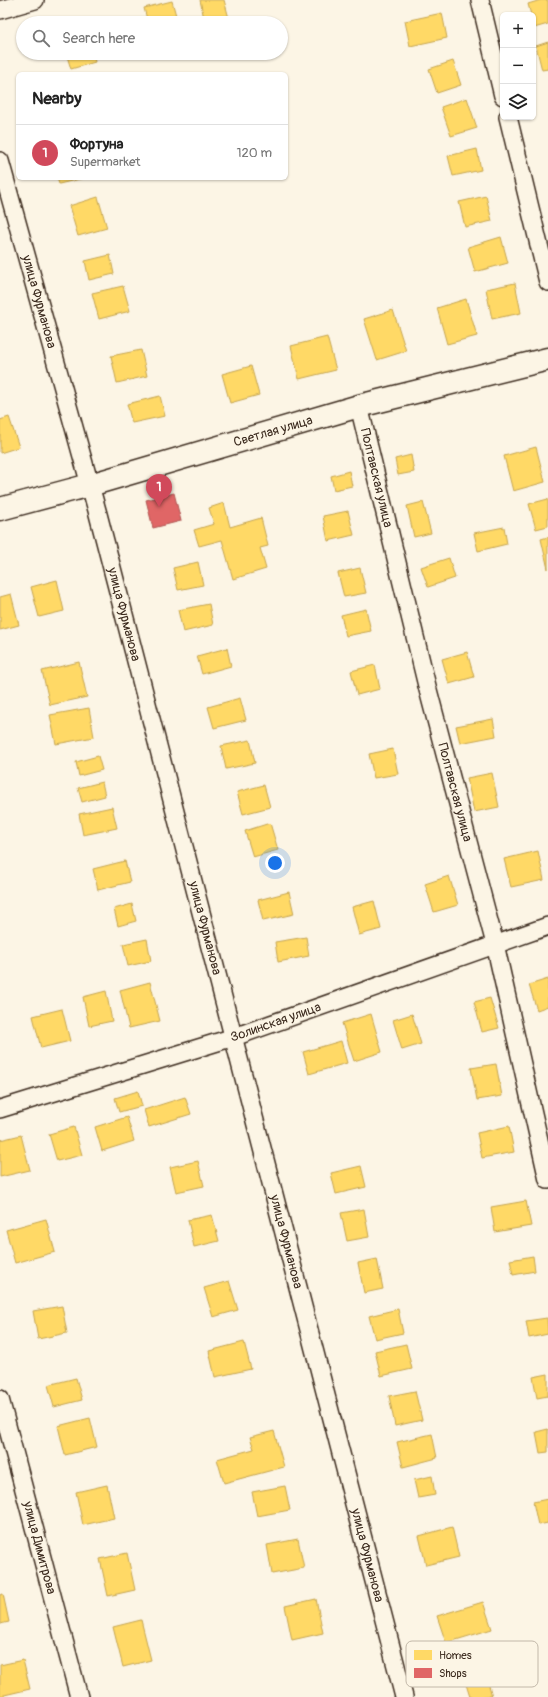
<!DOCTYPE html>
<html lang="en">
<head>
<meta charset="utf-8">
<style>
  body { margin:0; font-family:Pangolin,sans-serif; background:#f6f6f6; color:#222 }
  .controls { position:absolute; right:12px; top:12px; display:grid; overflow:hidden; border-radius:6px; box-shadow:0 1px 3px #0004 }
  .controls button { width:36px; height:36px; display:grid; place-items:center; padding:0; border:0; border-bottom:1px solid #e0e0e0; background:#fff; color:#222; font:20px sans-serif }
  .you { position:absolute; left:275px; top:863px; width:14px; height:14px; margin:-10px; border:3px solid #fff; border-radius:50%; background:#1a73e8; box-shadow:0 0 0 6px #1a73e833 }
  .badge { display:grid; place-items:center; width:26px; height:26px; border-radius:50%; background:#d1495b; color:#fff; font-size:13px; font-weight:700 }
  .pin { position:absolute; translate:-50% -33px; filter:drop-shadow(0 1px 2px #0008) }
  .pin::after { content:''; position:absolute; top:21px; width:14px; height:12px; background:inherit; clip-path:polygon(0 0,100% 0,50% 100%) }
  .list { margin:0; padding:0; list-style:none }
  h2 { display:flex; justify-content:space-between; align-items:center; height:52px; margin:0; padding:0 16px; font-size:17px }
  h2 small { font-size:13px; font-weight:400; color:#767676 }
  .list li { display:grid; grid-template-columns:26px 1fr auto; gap:12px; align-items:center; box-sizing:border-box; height:56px; padding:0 16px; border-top:1px solid #e0e0e0 }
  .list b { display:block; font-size:15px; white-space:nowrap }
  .list p { margin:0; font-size:13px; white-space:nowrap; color:#767676 }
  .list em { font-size:13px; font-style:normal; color:#767676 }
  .icon { flex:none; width:22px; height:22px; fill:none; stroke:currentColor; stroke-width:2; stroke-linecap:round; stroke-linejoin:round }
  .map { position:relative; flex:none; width:548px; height:1697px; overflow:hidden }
  .search { position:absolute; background:#fff; box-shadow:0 1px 3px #0004; left:16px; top:16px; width:272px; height:44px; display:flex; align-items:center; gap:10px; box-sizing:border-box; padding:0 14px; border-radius:22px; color:#767676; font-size:15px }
  .panel { position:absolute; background:#fff; box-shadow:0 1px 3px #0004; left:16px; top:72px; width:272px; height:108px; border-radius:6px }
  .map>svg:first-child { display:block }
  .homes { fill:#ffd966; stroke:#c4a450 }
  .shops { fill:#e06666; stroke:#ae5450 }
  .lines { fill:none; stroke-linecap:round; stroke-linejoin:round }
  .minor-casing { stroke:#3b2a1e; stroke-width:20 }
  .secondary-casing { stroke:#3b2a1e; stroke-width:25 }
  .minor { stroke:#fcf5e5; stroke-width:17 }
  .secondary { stroke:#fcf5e5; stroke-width:22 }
  .labels { text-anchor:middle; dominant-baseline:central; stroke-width:4; stroke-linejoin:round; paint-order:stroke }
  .street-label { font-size:13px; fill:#3b2a1e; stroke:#fcf5e5 }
  .key { fill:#fcf5e5; stroke:#c2b8a9; stroke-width:1 }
  .key-label { font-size:11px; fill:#3b2a1e }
</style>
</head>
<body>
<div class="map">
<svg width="548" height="1697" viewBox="0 0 548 1697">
  <rect width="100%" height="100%" fill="#fcf5e5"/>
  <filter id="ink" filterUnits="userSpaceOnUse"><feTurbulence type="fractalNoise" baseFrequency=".025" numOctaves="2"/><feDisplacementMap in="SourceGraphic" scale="8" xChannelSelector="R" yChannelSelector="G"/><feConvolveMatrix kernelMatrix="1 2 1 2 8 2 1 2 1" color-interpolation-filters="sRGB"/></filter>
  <g filter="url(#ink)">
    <g class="homes">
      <path d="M200 0H224L230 22 205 23Z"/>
      <path d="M541 0H548V24L534 28 533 15H531L528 4Z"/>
      <path d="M172 1 178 23H148L144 8Z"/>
      <path d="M442 13 447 38 410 46 405 21Z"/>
      <path d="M548 42V69L542 70 536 46Z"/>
      <path d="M66 53H93L95 62 71 69Z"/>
      <path d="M453 61 461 85 437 93 429 69Z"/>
      <path d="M467 98 477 128 451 136 441 107Z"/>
      <path d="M477 149 481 170 453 176 448 156Z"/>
      <path d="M57 178H84L59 184Z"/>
      <path d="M486 196 492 221 465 227 459 202Z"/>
      <path d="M98 197 107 228 78 236 69 206Z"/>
      <path d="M501 237 508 263 475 272 468 247Z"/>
      <path d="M110 255 114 274 89 280 85 261Z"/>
      <path d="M515 283 521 313 492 319 486 289Z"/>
      <path d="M123 286 130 311 99 319 92 293Z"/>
      <path d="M466 299 477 336 447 344 437 308Z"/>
      <path d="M393 310 406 351 377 360 364 319Z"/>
      <path d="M327 337 336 370 299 379 291 346Z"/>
      <path d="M141 350 147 376 117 383 111 356Z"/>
      <path d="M251 366 259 395 230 403 222 374Z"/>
      <path d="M160 396 165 416 132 423 127 404Z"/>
      <path d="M9 417 19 447 0 453V420Z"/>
      <path d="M536 447 545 482 513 491 504 456Z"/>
      <path d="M411 455 414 472 398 475 395 459Z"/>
      <path d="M349 471 352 486 334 490 331 476Z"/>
      <path d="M548 499V526L536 529 529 504Z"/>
      <path d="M423 502 431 533 414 537 407 506Z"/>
      <path d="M224 503 230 527 261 518 268 546 260 548 266 569 233 579 222 540 199 546 194 530 214 524 209 508Z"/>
      <path d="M348 511 354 535 328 541 323 516Z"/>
      <path d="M504 527 507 544 478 551 474 533Z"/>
      <path d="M548 537V569L541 539Z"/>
      <path d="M449 558 455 578 428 587 421 567Z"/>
      <path d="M198 562 203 585 178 590 173 568Z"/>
      <path d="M360 568 366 593 344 597 338 573Z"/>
      <path d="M57 580 64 611 39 617 31 587Z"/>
      <path d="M11 594 19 625 0 630V597Z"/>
      <path d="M209 604 213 625 183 632 178 610Z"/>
      <path d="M366 609 371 631 346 636 341 615Z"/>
      <path d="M227 648 231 666 202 674 197 656Z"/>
      <path d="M467 652 474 677 449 684 442 659Z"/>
      <path d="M79 662 87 697 50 705 42 671Z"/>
      <path d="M375 665 380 689 357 695 351 671Z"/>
      <path d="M240 698 246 720 214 728 208 707Z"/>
      <path d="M89 708 94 737 56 744 50 715Z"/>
      <path d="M493 719 496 736 460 743 456 726Z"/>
      <path d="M250 740 255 763 226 769 221 746Z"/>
      <path d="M393 749 398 774 374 778 369 754Z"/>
      <path d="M98 756 102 770 79 776 76 762Z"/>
      <path d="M492 773 499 807 474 812 467 778Z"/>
      <path d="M102 782 105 796 82 802 78 788Z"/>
      <path d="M264 785 270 807 243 814 237 792Z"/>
      <path d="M112 807 117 828 83 835 79 814Z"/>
      <path d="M270 823 278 850 253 857 245 831Z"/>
      <path d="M538 851 544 880 511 887 504 859Z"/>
      <path d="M125 861 130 882 98 890 93 869Z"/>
      <path d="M449 876 458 905 434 912 425 884Z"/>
      <path d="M289 892 294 914 263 921 258 900Z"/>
      <path d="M374 901 381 929 359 935 352 907Z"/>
      <path d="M132 904 136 921 118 926 114 909Z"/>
      <path d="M306 937 309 956 278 962 275 942Z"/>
      <path d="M147 939 151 961 128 966 123 944Z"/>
      <path d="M548 979V1006L537 1010 529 985Z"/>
      <path d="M150 982 160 1021 129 1028 120 990Z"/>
      <path d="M106 991 112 1021 89 1026 83 997Z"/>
      <path d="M490 998 499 1028 482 1032 474 1002Z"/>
      <path d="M62 1009 70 1041 41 1048 33 1016Z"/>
      <path d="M371 1014 382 1052 354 1061 342 1023Z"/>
      <path d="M412 1014 421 1044 402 1050 393 1020Z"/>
      <path d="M341 1041 347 1063 309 1074 303 1052Z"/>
      <path d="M496 1064 502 1096 477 1100 471 1068Z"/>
      <path d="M138 1091 142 1106 119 1112 115 1098Z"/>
      <path d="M185 1097 191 1114 149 1127 144 1110Z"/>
      <path d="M127 1117 134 1141 102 1151 95 1127Z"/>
      <path d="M509 1126 514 1152 482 1158 477 1133Z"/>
      <path d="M74 1127 82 1155 57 1161 49 1134Z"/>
      <path d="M21 1135 30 1170 0 1177V1140Z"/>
      <path d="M198 1161 204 1186 176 1192 170 1167Z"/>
      <path d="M361 1166 366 1187 336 1194 331 1173Z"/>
      <path d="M526 1201 531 1226 495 1232 491 1207Z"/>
      <path d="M364 1209 369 1237 347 1241 341 1213Z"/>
      <path d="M212 1215 219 1241 194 1247 188 1220Z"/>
      <path d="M46 1219 55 1252 15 1263 6 1230Z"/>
      <path d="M533 1256 535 1271 513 1275 510 1260Z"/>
      <path d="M377 1259 383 1289 364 1293 358 1263Z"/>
      <path d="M229 1281 238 1310 213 1317 204 1288Z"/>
      <path d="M62 1306 67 1333 38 1339 33 1311Z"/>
      <path d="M398 1309 403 1333 375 1339 369 1316Z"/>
      <path d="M547 1318 548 1334 529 1338 526 1321Z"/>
      <path d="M244 1342 251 1369 215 1377 209 1351Z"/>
      <path d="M406 1344 412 1369 381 1376 375 1351Z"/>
      <path d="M548 1374V1396L537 1398 533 1377Z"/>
      <path d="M76 1378 82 1400 54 1407 48 1385Z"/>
      <path d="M415 1391 422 1420 395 1426 389 1396Z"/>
      <path d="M90 1418 97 1447 65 1455 58 1426Z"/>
      <path d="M548 1429V1452L540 1453 536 1432Z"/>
      <path d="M274 1431 284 1467 224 1483 217 1459 254 1449 250 1437Z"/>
      <path d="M432 1434 437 1458 403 1467 397 1442Z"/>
      <path d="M432 1476 435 1495 418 1498 414 1480Z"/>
      <path d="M107 1485 114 1518 83 1525 76 1492Z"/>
      <path d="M285 1486 290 1510 257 1516 252 1492Z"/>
      <path d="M548 1499V1523L538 1525 533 1502Z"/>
      <path d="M452 1527 459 1557 426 1565 419 1536Z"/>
      <path d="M298 1539 304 1568 272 1574 267 1545Z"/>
      <path d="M127 1553 135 1590 108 1596 100 1559Z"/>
      <path d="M3 1594 9 1622 0 1624V1595Z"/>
      <path d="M316 1599 323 1633 292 1640 285 1606Z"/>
      <path d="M483 1602 492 1629 446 1643 437 1616Z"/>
      <path d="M141 1620 151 1660 123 1667 113 1627Z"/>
      <path d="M23 1660 30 1689 0 1696V1665Z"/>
      <path d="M486 1675 492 1696 470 1697 465 1681Z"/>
    </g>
    <path class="shops" d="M174 493 181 521 153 528 146 500Z"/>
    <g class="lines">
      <defs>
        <g id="minor">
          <path d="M480 0 503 96"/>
          <path d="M0 10 35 0"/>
          <path d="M508 117 548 282"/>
          <path id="s1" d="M0 161 98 514 404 1697"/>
          <path id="s2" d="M359 406 427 686 495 944 548 1180"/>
          <path id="s3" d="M0 1109 234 1037 548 926"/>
          <path id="s4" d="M0 1399 79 1697"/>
        </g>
        <g id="secondary">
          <path id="s5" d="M0 509 90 485 359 406 548 359"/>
        </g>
      </defs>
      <use href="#minor" class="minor-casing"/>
      <use href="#secondary" class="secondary-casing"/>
      <use href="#minor" class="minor"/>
      <use href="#secondary" class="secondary"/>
    </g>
  </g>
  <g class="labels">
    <g class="street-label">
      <text stroke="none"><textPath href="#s1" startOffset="146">улица Фурманова</textPath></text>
      <text stroke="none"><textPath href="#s5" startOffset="284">Светлая улица</textPath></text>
      <text stroke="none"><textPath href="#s2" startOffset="74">Полтавская улица</textPath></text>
      <text stroke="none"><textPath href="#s1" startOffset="470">улица Фурманова</textPath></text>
      <text stroke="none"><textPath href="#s2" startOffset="398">Полтавская улица</textPath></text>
      <text stroke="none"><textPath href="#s1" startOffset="794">улица Фурманова</textPath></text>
      <text stroke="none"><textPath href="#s3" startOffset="289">Золинская улица</textPath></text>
      <text stroke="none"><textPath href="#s1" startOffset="1118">улица Фурманова</textPath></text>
      <text stroke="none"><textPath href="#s4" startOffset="154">улица Димитрова</textPath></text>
      <text stroke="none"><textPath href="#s1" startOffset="1442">улица Фурманова</textPath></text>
    </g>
  </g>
  <rect x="406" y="1641" width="132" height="46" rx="6" class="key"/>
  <rect x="414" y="1650" width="18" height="10" fill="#ffd966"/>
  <rect x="414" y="1668" width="18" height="10" fill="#e06666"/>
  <g class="key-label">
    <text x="439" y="1659">Homes</text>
    <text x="439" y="1677">Shops</text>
  </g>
</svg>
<div class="controls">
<button>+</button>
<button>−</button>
<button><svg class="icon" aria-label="layers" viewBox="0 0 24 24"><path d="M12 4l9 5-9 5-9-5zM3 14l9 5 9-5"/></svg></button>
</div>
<div class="you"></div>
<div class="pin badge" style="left:159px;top:507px">1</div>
<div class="search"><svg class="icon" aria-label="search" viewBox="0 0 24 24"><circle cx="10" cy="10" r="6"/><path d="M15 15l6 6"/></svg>Search here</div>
<section class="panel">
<h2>Nearby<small></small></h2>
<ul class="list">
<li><span class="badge">1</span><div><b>Фортуна</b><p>Supermarket</p></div><em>120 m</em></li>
</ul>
</section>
</div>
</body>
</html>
